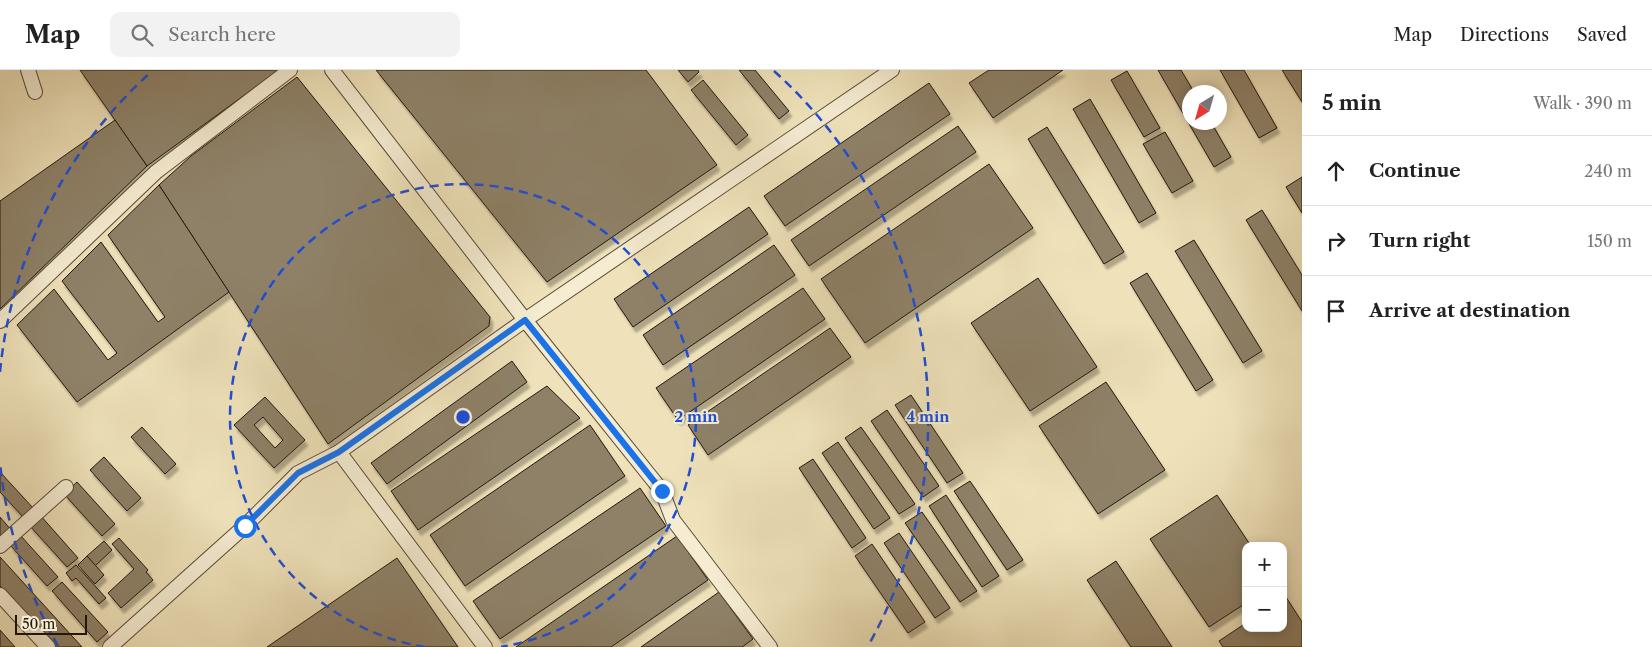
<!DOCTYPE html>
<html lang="en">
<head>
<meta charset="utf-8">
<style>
  body { margin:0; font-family:"Libre Caslon Text",serif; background:#f2f2f2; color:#222 }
  .controls { position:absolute; right:15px; bottom:15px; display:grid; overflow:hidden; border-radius:10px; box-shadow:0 2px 12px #0003 }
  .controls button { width:45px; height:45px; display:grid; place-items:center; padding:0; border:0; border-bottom:1px solid #e0e0e0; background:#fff; color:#222; font:25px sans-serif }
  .compass { position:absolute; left:1182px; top:15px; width:45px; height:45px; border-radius:50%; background:#fff; box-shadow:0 2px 12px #0003; rotate:217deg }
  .scale { position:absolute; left:15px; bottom:12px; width:72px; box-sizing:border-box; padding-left:5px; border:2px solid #24180d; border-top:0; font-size:14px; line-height:18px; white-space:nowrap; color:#24180d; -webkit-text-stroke:4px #f5ecd2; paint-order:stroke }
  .stop { position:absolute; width:15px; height:15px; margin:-11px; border:4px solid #1a73e8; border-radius:50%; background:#fff }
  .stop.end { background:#1a73e8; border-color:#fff; box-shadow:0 1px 5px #0008 }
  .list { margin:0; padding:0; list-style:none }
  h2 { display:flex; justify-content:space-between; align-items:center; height:65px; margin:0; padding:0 20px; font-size:21px }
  h2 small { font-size:16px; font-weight:400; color:#767676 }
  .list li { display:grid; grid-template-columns:32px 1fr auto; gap:15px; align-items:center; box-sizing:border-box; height:70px; padding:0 20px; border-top:1px solid #e0e0e0 }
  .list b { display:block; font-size:19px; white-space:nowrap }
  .list em { font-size:16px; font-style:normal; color:#767676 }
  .icon { flex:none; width:28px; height:28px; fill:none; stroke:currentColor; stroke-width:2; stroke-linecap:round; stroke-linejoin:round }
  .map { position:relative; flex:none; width:1302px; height:577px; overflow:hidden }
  header { display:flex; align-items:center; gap:30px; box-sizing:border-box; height:70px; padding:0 25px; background:#fff; border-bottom:1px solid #e0e0e0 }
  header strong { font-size:24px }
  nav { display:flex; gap:28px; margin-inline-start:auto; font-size:18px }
  .search { width:350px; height:45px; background:#f2f2f2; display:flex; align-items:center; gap:12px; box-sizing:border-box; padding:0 18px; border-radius:10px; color:#767676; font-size:19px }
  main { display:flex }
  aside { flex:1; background:#fff }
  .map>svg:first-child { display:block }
  .building { fill:#8e8167; stroke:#24180d; fill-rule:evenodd; filter:url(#shadow) }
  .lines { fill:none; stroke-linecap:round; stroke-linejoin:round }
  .minor-casing { stroke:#574a38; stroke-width:16 }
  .minor { stroke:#f5ecd2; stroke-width:14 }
  .route { stroke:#1a73e8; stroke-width:6 }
  .ring { fill:none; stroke:#1d4ed8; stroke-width:2.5; stroke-dasharray:9 6 }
  .centre { fill:#1d4ed8; stroke:#f5ecd2; stroke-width:2.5 }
  .ring-label { font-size:15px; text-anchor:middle; font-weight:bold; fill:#1d4ed8; stroke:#f5ecd2; stroke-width:4; stroke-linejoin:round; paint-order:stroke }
</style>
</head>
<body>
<header>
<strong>Map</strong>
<div class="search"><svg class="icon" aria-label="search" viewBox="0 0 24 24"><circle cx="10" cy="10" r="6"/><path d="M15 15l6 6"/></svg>Search here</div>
<nav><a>Map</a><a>Directions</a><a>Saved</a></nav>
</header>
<main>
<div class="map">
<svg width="1302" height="577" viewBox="0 0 1302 577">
  <defs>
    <filter id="shadow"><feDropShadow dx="3" dy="5.5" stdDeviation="1" flood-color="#0004"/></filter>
  </defs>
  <rect width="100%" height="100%" fill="#efe2ba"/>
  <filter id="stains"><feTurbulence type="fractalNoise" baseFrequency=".004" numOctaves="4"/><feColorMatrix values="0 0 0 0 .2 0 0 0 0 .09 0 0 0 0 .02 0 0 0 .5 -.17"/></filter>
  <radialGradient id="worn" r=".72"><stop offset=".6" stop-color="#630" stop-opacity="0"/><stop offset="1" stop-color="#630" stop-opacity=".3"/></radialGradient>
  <g class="building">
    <path d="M80 0H279L147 96Z"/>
    <path d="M376 0H646L717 95 547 212Z"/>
    <path d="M678 0H698L699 2 688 12Z"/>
    <path d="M739 0H755L789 41 779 49Z"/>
    <path d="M989 0H1063L993 48 969 13Z"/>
    <path d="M1158 0H1181L1194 22H1190V52H1211L1231 87 1214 97Z"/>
    <path d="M1220 0H1244L1277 58 1259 68Z"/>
    <path d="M1282 0H1302V32Z"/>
    <path d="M1127 1 1160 58 1144 67 1111 10Z"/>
    <path d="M297 7 490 247 489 256 328 374 159 115 191 86Z"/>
    <path d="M703 10 748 65 736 75 691 20Z"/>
    <path d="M929 13 950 44 785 156 764 126Z"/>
    <path d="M1090 29 1156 143 1139 153 1073 39Z"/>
    <path d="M115 50 147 96 0 239V131Z"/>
    <path d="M958 56 976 82 809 196 791 170Z"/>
    <path d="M1047 57 1124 182 1104 194 1028 69Z"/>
    <path d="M1165 62 1193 111 1172 123 1143 74Z"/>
    <path d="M989 94 1033 158 865 273 821 209Z"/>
    <path d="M1302 107V143L1286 117Z"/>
    <path d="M159 115 229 222 77 332 17 255 54 219 108 290 117 283 62 211 101 172 158 252 165 247 108 165Z"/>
    <path d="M749 137 768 164 633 257 614 229Z"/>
    <path d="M1262 140 1302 205V241L1246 150Z"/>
    <path d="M1194 170 1262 281 1243 293 1175 181Z"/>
    <path d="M774 175 795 205 663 295 643 265Z"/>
    <path d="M1147 203 1213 310 1196 321 1130 213Z"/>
    <path d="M1038 208 1097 297 1030 341 971 253Z"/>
    <path d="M803 218 825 249 678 350 656 318Z"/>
    <path d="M830 258 851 287 708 385 688 355Z"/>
    <path d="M512 291 527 312 387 414 371 393Z"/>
    <path d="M1106 312 1165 400 1098 444 1039 356Z"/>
    <path d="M547 316 580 348 418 460 391 421Z"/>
    <path d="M911 325 963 403 947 413 895 335Z"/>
    <path d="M265 327 305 370 274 398 234 355ZM263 347 283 370 275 378 254 355Z"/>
    <path d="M887 340 939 416 923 427 871 351Z"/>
    <path d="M590 355 625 406 465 516 430 465Z"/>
    <path d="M142 357 176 394 165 404 131 367Z"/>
    <path d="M861 357 915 434 899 444 845 368Z"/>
    <path d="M838 372 890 448 874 459 822 383Z"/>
    <path d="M104 387 141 428 127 441 90 400Z"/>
    <path d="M813 389 866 468 852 478 799 398Z"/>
    <path d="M0 402 34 439 24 448 0 422Z"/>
    <path d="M970 411 1023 490 1007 500 954 421Z"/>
    <path d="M77 412 115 454 102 466 64 424Z"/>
    <path d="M640 418 666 456 500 569 473 531Z"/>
    <path d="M946 425 999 506 982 517 929 436Z"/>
    <path d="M1217 425 1251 476H1246V533L1209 557 1150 469Z"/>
    <path d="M922 442 977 521 960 532 905 453Z"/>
    <path d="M40 445 78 488 67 497 29 455Z"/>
    <path d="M0 447 12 461 0 468Z"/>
    <path d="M899 463 950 538 935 548 884 473Z"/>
    <path d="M20 465 58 507 47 516 10 475Z"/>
    <path d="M677 466 708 510 611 577H516Z"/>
    <path d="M119 468 148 500 146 502 153 510 121 538 108 523 134 499 112 474Z"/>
    <path d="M104 471 112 480 95 496 87 486Z"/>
    <path d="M872 474 925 552 908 563 855 486Z"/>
    <path d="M87 486 104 505 95 514 78 495Z"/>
    <path d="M0 487 82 577H55L0 516Z"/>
    <path d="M397 488 458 577H267Z"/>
    <path d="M1116 491 1172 577H1131L1087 510Z"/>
    <path d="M76 495 106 528 99 534 76 508 72 511 66 503Z"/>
    <path d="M62 512 108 562 97 572 52 521Z"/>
    <path d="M719 522 753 569 742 577H641Z"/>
    <path d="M1286 527 1302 552V577H1223L1219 571 1246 553V558H1283V528Z"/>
    <path d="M0 560 15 577H0Z"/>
  </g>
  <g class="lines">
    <defs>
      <g id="minor">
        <path d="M28 0 35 22"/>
        <path d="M332 0 525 250 662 421 673 450 770 577"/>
        <path d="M0 251 156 102 290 0"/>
        <path d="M339 382 485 577"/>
        <path d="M0 476 66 417"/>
        <path d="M0 525 48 577"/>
        <path d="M110 577 245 456 298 403 339 382 525 250 892 0"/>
      </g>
    </defs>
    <use href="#minor" class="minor-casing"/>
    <use href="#minor" class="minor"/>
  </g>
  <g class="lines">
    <path class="route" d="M245 456 298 403 339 382 525 250 662 421"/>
  </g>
  <g class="ring">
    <path d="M425 577A233 233 0 1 1 501 577"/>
    <path d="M58 576A465 465 0 0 1 0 392M0 302A465 465 0 0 1 152 1M774 1A465 465 0 0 1 868 576"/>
  </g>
  <circle cx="463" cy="347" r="8" class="centre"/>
  <g class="ring-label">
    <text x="696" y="352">2 min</text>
    <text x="928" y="352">4 min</text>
  </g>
  <rect width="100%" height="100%" filter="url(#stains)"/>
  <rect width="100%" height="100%" fill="url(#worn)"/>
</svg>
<div class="controls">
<button>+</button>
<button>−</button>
</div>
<svg class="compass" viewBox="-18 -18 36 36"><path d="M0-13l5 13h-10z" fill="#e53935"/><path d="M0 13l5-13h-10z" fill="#767676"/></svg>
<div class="scale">50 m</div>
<div class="stop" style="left:245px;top:456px"></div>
<div class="stop end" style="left:662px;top:421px"></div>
</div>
<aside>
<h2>5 min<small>Walk · 390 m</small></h2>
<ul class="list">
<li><svg class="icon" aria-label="ahead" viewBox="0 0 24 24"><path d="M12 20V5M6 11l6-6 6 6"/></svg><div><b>Continue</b></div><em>240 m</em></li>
<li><svg class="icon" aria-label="right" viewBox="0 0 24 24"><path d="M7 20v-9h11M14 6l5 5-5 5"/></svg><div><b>Turn right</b></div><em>150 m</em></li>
<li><svg class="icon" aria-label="arrive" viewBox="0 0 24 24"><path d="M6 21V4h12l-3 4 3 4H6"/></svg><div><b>Arrive at destination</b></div></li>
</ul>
</aside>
</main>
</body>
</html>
